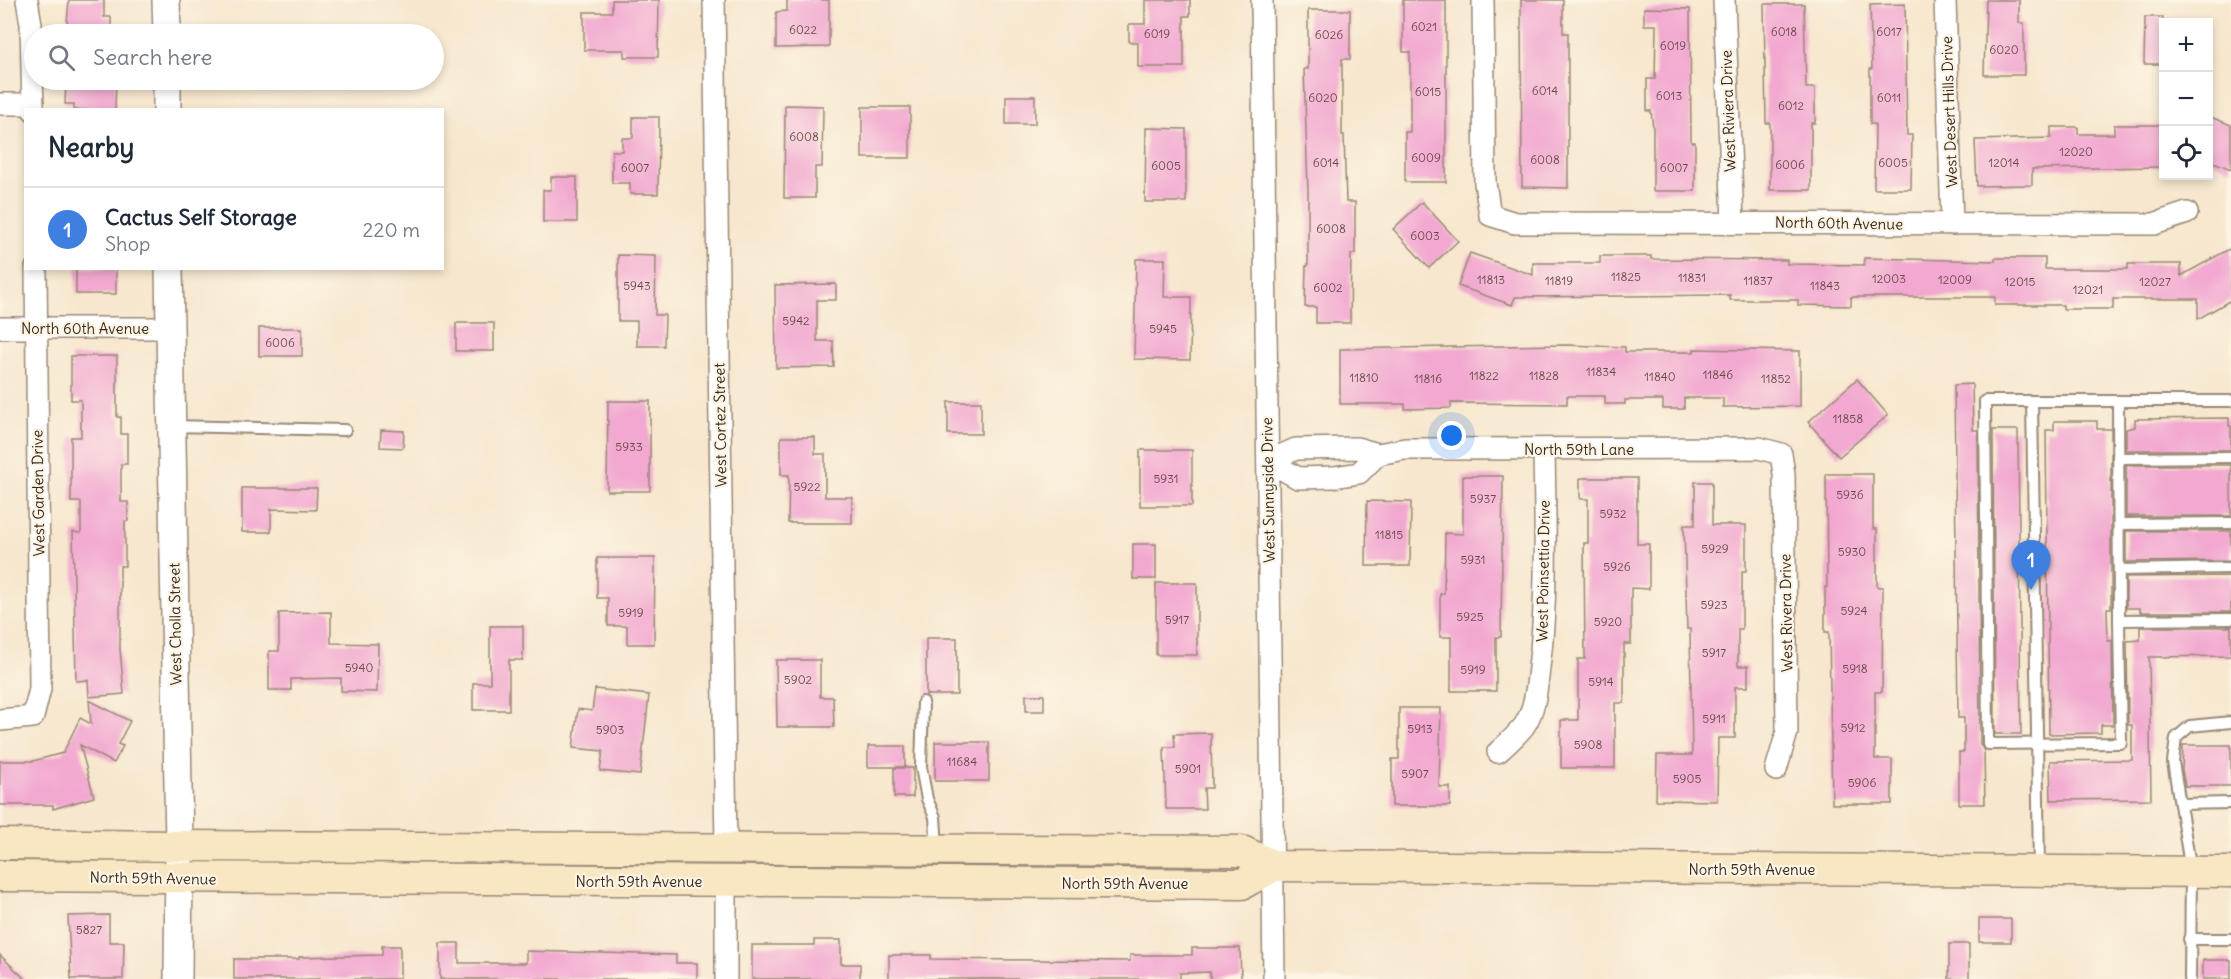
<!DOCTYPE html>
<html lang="en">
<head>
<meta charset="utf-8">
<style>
  body { margin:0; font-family:Delius,sans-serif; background:#f2f2f3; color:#1f2937 }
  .controls { position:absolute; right:18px; top:18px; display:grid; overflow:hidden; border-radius:0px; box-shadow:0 3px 9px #0003 }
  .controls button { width:54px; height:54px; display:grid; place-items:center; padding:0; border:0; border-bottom:2px solid #e0e1e3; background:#fff; color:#1f2937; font:30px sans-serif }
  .you { position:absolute; left:1452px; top:436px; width:21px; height:21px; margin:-15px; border:4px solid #fff; border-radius:50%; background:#1a73e8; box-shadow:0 0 0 9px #1a73e833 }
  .badge { display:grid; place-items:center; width:39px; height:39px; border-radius:50%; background:#0b8043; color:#fff; font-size:20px; font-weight:700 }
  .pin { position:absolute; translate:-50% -50px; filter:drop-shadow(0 2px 3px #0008) }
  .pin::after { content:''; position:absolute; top:32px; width:21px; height:18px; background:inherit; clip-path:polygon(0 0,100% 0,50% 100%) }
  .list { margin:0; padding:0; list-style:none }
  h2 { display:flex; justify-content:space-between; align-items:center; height:78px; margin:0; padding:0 24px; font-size:26px }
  h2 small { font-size:20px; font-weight:400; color:#747a83 }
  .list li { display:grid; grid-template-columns:39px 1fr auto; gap:18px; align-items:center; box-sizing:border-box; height:84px; padding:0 24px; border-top:2px solid #e0e1e3 }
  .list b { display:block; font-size:22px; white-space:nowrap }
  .list p { margin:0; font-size:20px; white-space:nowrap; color:#747a83 }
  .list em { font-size:20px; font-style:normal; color:#747a83 }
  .icon { flex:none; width:33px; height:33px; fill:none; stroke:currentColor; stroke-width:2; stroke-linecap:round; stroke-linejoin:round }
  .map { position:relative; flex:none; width:2231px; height:979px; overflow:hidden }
  .search { position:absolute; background:#fff; box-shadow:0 3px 9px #0003; left:24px; top:24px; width:420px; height:66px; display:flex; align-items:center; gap:15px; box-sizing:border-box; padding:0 21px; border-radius:33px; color:#747a83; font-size:22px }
  .panel { position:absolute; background:#fff; box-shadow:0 3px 9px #0003; left:24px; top:108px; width:420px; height:162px; border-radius:0px }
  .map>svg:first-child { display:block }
  .building { fill:#f2a8d0 }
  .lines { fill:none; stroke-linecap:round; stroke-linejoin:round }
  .service-casing { stroke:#998876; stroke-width:14 }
  .minor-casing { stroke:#998876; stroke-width:24 }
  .tertiary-casing { stroke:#998876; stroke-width:30 }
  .secondary-casing { stroke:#998876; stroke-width:33 }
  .service { stroke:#fff; stroke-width:10 }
  .minor { stroke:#fff; stroke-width:21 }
  .tertiary { stroke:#fff; stroke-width:27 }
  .secondary { stroke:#f9e7c3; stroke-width:30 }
  .labels { text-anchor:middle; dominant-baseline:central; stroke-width:4.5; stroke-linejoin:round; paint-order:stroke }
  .number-label { font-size:12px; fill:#694a4a }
  .street-label { font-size:15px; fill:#3b2a1e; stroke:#fcf5e5 }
</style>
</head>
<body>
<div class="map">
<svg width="2231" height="979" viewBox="0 0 2231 979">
  <rect width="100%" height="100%" fill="#fcf5e5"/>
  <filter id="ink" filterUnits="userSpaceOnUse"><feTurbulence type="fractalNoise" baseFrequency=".0167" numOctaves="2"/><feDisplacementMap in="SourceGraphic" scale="12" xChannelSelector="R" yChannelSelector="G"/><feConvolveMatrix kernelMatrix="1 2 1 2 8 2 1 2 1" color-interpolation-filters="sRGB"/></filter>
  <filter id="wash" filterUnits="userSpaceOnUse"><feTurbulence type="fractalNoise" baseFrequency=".008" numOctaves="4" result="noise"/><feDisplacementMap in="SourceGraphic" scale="24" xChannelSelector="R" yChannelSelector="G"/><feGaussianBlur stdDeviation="1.35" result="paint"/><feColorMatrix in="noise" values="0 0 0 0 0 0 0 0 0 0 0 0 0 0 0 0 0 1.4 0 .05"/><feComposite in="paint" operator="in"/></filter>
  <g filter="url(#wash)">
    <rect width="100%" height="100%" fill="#f7e7ce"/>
    <g id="blocks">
      <g class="building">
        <path d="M69 0H104V17H111V34H66Z"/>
        <path d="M612 0H659L658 57H624V50H584V12H612Z"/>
        <path d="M787 0H829V47L776 48V12L787 11Z"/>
        <path d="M1145 0H1190V16H1184V67H1138V42H1129V24H1145Z"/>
        <path d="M1403 0H1446V182H1405V132H1410V52H1403Z"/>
        <path d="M1521 0H1563V33H1568V188L1522 187Z"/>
        <path d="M1986 0H2019V23H2024V75H1984Z"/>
        <path d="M1764 4H1804L1806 88H1815V123H1811V190H1770V123H1766Z"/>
        <path d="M1905 4 1907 135H1912L1911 189H1874L1875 124H1870V69H1872L1870 5Z"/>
        <path d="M1644 8 1690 9 1691 142H1695V191H1653V128L1651 111H1647V79H1655L1656 25H1644Z"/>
        <path d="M1308 10H1350V59H1342V135H1344L1346 202H1355V254H1351L1350 323H1316V307H1305L1306 266H1308V190L1304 69H1308Z"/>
        <path d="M2145 17H2163L2162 64H2144Z"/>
        <path d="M66 80 116 81 115 110H74V104H65Z"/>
        <rect x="1006" y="96" width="29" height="28"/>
        <path d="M785 105 823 106 822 167H815V198H784Z"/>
        <rect x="862" y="107" width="48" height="51"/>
        <path d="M2208 116 2231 125V169L2208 160Z"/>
        <path d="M633 117H659L658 194H630V183H612V151H622V138H633Z"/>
        <path d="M2114 125H2163V167L2032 169V185L1977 186 1975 140 2051 138V127H2078V134H2114Z"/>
        <path d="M1146 128 1186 129V202H1145Z"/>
        <path d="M551 177H577V222H543V190H551Z"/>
        <path d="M1422 202 1458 241 1429 268 1393 229Z"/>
        <path d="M2231 248V300L2198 319V299H2113V309H2063V305H1995V297H1851V306L1798 305V300H1730V295L1515 297 1512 305 1458 286 1470 253 1533 275V263H1600V256H1651V259L1787 260V264L1864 265V258L1995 261V258H2045V269H2128V264H2181V276Z"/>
        <path d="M618 255 656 256 655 315H665L664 346H637V321H618Z"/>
        <path d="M1136 259H1165L1164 297H1191L1190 360 1134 359Z"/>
        <rect x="76" y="268" width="40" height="26"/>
        <path d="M836 284V300H817V341H833L834 367 776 368 775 285Z"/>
        <rect x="456" y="323" width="38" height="28"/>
        <rect x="259" y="328" width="43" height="28"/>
        <path d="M1566 345 1625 347V352H1694V349L1800 351V406L1723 407V398H1684V409H1663V400H1625V404H1605V396H1567V404L1451 403V408L1405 409V404H1340V349Z"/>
        <path d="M71 356H117V417H121V434H127V464H121V502H128V521H125V566H120V649L124 694 89 697 88 680 76 681 73 532 81 533V502H71V437H81V400H71Z"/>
        <path d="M1857 379 1888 415 1839 457 1808 422Z"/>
        <path d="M1972 384 1973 430H1978L1980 744 1984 751 1985 804H1959V752H1964V718H1958L1954 385Z"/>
        <path d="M608 401H650V491H607Z"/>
        <rect x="948" y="402" width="33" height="32"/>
        <path d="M2229 418V426H2231V450H2126V429L2135 427V419Z"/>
        <path d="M2054 421H2097V429H2111V608H2107L2108 641H2112L2113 725H2101V733L2049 734 2046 430H2054Z"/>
        <path d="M381 430 404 431 403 448 380 447Z"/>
        <path d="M1993 430H2018L2021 734H1995Z"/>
        <path d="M781 437H815V454H825V497H852V523H788L789 475H781Z"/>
        <rect x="1140" y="450" width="52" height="56"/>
        <rect x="2126" y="465" width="105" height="51"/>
        <path d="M1826 474H1873V529H1877V587H1883L1882 692H1875V759H1892V804H1832L1829 632H1825V587H1827Z"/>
        <path d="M1463 476H1503L1501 637H1496V691H1451V637H1440V594H1444L1445 533 1463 534Z"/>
        <path d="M1580 478H1637V544H1649V589L1631 588V644H1624V703H1615V768H1561V720H1578V659H1585L1584 543H1588V499H1580Z"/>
        <path d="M1695 482H1712V525H1746V571H1742V629H1738V666H1748V687H1735V738H1718L1717 801 1656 800 1657 755H1692L1690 629H1687L1684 525H1695Z"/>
        <path d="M242 488H317L316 510 271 509V532H242Z"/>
        <path d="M1367 501 1411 502 1410 566H1366Z"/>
        <path d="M2126 531H2231V561L2126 562Z"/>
        <rect x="1133" y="544" width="23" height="35"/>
        <path d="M597 558H655L654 644H627V626H608V598H597Z"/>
        <path d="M2231 576V612H2140V608H2126V577Z"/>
        <rect x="1156" y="583" width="41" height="72"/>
        <path d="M331 612V643L378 644 377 692 341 691V678L291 679V690H269V651H279V613Z"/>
        <path d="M490 626H523V660H509V710H473V683H490Z"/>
        <path d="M2140 627H2231V656L2149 657 2151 799 2051 800 2050 761 2132 760V725H2128L2127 641 2140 640Z"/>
        <rect x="926" y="638" width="31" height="57"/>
        <path d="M776 660H820V697H833L834 727H777Z"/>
        <path d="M595 689 649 695 640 775 600 771 603 751 573 748 578 709 592 711Z"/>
        <rect x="1026" y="695" width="18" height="16"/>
        <path d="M89 700 130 721 118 744 123 746 114 763 80 745 94 797 53 809V805H0V761H33L63 753 80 718 91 724Z"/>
        <path d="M1399 708H1441L1439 787H1450V806H1392V759H1399Z"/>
        <path d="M1211 733 1212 788H1204L1205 809H1166L1164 747H1175L1174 734Z"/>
        <rect x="935" y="742" width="54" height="39"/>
        <path d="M2183 745H2231V786H2185L2182 770Z"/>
        <rect x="868" y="746" width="37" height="21"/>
        <rect x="894" y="768" width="19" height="29"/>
        <path d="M109 915V942H124L123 979H71L68 916Z"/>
        <rect x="1979" y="919" width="32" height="23"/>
        <path d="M814 940H841V964H860V979H752V945H814Z"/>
        <path d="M440 943H459V963H526V951L676 955V963H697V979H440Z"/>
        <rect x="1949" y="944" width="20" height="35"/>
        <path d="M382 946H400V979H234V959H299V957L382 955Z"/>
        <path d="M1192 948H1240L1241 979H1210V972L1180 973V979H889V955H931V959L1130 961V955H1192Z"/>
        <path d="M0 955 25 979H0Z"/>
        <rect x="2203" y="960" width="28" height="19"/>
      </g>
    </g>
  </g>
  <g filter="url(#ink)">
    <use href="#blocks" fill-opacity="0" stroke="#998876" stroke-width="1.5"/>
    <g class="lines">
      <defs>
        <g id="service">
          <path d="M2032 401 2039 868"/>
          <path d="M2118 401 2119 620"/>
          <path d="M2231 401H1985L1988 744 2121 743 2119 620 2231 619"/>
          <path d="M171 426 345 430"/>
          <path d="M2118 458 2231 457"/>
          <path d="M2119 524 2231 523"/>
          <path d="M2119 570 2231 568"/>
          <path d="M923 702 921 767 927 799 935 817 937 847"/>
          <path d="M2180 804 2231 803"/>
          <path d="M2189 939H2231"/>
          <path d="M2190 979 2191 871 2173 762 2176 738 2190 726 2231 722"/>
        </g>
        <g id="minor">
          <path d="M27 0 31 24 33 110"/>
          <path d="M714 0 726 849"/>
          <path d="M1262 0 1274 979"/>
          <path d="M1483 0 1485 183 1490 215 1515 223 2154 224 2187 213"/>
          <path d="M1724 0 1733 222"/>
          <path d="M1945 0 1952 224"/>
          <path d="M0 104H33"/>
          <path d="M0 328H170"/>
          <path d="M1268 461 1296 449 1357 448 1378 454 1405 449 1759 448 1781 454 1784 474 1787 732 1776 770"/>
          <path d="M1268 461 1298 478 1334 477 1359 473 1378 454"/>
          <path d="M0 720 33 717 40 689 36 268"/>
          <path d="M1498 752C1507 744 1517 735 1524 726 1535 710 1537 687 1539 668 1548 596 1545 522 1544 449"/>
          <path d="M726 881V979"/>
        </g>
        <g id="tertiary">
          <path d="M166 0 167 34"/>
          <path d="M167 80V110"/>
          <path d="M169 268 179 846 178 979"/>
        </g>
        <g id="secondary">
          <path d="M0 844 179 846 1242 851 1274 866 2231 872"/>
          <path d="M0 876 1242 884 1274 866"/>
        </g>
      </defs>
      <use href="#service" class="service-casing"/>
      <use href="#minor" class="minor-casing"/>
      <use href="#tertiary" class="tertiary-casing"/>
      <use href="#secondary" class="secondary-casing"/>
      <use href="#service" class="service"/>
      <use href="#minor" class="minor"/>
      <use href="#tertiary" class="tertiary"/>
      <use href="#secondary" class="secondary"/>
    </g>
  </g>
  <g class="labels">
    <g class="number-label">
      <text x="1424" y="26">6021</text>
      <text x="803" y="29">6022</text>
      <text x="1784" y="31">6018</text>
      <text x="1889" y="31">6017</text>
      <text x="1157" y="33">6019</text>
      <text x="1329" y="34">6026</text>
      <text x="1673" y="45">6019</text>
      <text x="2004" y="49">6020</text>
      <text x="1545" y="90">6014</text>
      <text x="1428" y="91">6015</text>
      <text x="1669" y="95">6013</text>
      <text x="1323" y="97">6020</text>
      <text x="1889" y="97">6011</text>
      <text x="1791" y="105">6012</text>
      <text x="804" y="136">6008</text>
      <text x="2076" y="151">12020</text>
      <text x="1426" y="157">6009</text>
      <text x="1545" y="159">6008</text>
      <text x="1326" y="162">6014</text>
      <text x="1893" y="162">6005</text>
      <text x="2004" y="162">12014</text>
      <text x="1790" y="164">6006</text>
      <text x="1166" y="165">6005</text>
      <text x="635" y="167">6007</text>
      <text x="1674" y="167">6007</text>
      <text x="1331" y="228">6008</text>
      <text x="1425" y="235">6003</text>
      <text x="1626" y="276">11825</text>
      <text x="1692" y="277">11831</text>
      <text x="1889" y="278">12003</text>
      <text x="1491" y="279">11813</text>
      <text x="1955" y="279">12009</text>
      <text x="1559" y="280">11819</text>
      <text x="1758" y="280">11837</text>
      <text x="2020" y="281">12015</text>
      <text x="2155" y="281">12027</text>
      <text x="637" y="285">5943</text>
      <text x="1825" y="285">11843</text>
      <text x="1328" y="287">6002</text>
      <text x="2088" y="289">12021</text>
      <text x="796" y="320">5942</text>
      <text x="1163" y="328">5945</text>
      <text x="280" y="342">6006</text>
      <text x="1601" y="371">11834</text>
      <text x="1718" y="374">11846</text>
      <text x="1484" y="375">11822</text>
      <text x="1544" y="375">11828</text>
      <text x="1660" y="376">11840</text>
      <text x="1364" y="377">11810</text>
      <text x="1428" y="378">11816</text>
      <text x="1776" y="378">11852</text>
      <text x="1848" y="418">11858</text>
      <text x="629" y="446">5933</text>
      <text x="1166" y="478">5931</text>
      <text x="807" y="486">5922</text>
      <text x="1850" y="494">5936</text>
      <text x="1483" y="498">5937</text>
      <text x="1613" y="513">5932</text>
      <text x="1389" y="534">11815</text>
      <text x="1715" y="548">5929</text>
      <text x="1852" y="551">5930</text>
      <text x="1473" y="559">5931</text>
      <text x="1617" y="566">5926</text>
      <text x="1714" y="604">5923</text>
      <text x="1854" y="610">5924</text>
      <text x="631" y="612">5919</text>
      <text x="1470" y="616">5925</text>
      <text x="1177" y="619">5917</text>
      <text x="1608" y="621">5920</text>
      <text x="1714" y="652">5917</text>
      <text x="359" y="667">5940</text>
      <text x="1855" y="668">5918</text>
      <text x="1473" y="669">5919</text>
      <text x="798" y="679">5902</text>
      <text x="1601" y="681">5914</text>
      <text x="1714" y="718">5911</text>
      <text x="1853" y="727">5912</text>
      <text x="1420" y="728">5913</text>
      <text x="610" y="729">5903</text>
      <text x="1588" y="744">5908</text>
      <text x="962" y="761">11684</text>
      <text x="1188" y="768">5901</text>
      <text x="1415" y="773">5907</text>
      <text x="1687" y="778">5905</text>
      <text x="1862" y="782">5906</text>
      <text x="89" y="929">5827</text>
    </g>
    <g class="street-label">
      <text transform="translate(1728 111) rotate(-92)">West Riviera Drive</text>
      <text transform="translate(1949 112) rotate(-92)">West Desert Hills Drive</text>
      <text transform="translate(1839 223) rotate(1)">North 60th Avenue</text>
      <text x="85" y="328">North 60th Avenue</text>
      <text transform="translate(720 425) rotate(-91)">West Cortez Street</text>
      <text x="1579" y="449">North 59th Lane</text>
      <text transform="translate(1268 490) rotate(-91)">West Sunnyside Drive</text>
      <text transform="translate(38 493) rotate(-91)">West Garden Drive</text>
      <text transform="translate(1543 571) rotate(-89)">West Poinsettia Drive</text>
      <text transform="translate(1786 613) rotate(-91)">West Rivera Drive</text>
      <text transform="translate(175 624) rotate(-91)">West Cholla Street</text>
      <text x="1752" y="869">North 59th Avenue</text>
      <text transform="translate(153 878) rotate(1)">North 59th Avenue</text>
      <text x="639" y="881">North 59th Avenue</text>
      <text x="1125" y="883">North 59th Avenue</text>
    </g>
  </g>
</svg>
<div class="controls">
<button>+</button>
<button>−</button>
<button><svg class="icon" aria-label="locate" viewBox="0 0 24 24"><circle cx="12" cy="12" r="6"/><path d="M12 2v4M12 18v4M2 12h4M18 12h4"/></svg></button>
</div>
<div class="you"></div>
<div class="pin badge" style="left:2031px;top:590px;background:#3f7fe0">1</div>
<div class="search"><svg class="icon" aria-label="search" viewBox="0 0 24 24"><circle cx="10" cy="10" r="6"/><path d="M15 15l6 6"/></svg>Search here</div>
<section class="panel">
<h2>Nearby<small></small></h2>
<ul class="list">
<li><span class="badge" style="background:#3f7fe0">1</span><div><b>Cactus Self Storage</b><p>Shop</p></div><em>220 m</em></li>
</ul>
</section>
</div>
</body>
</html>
